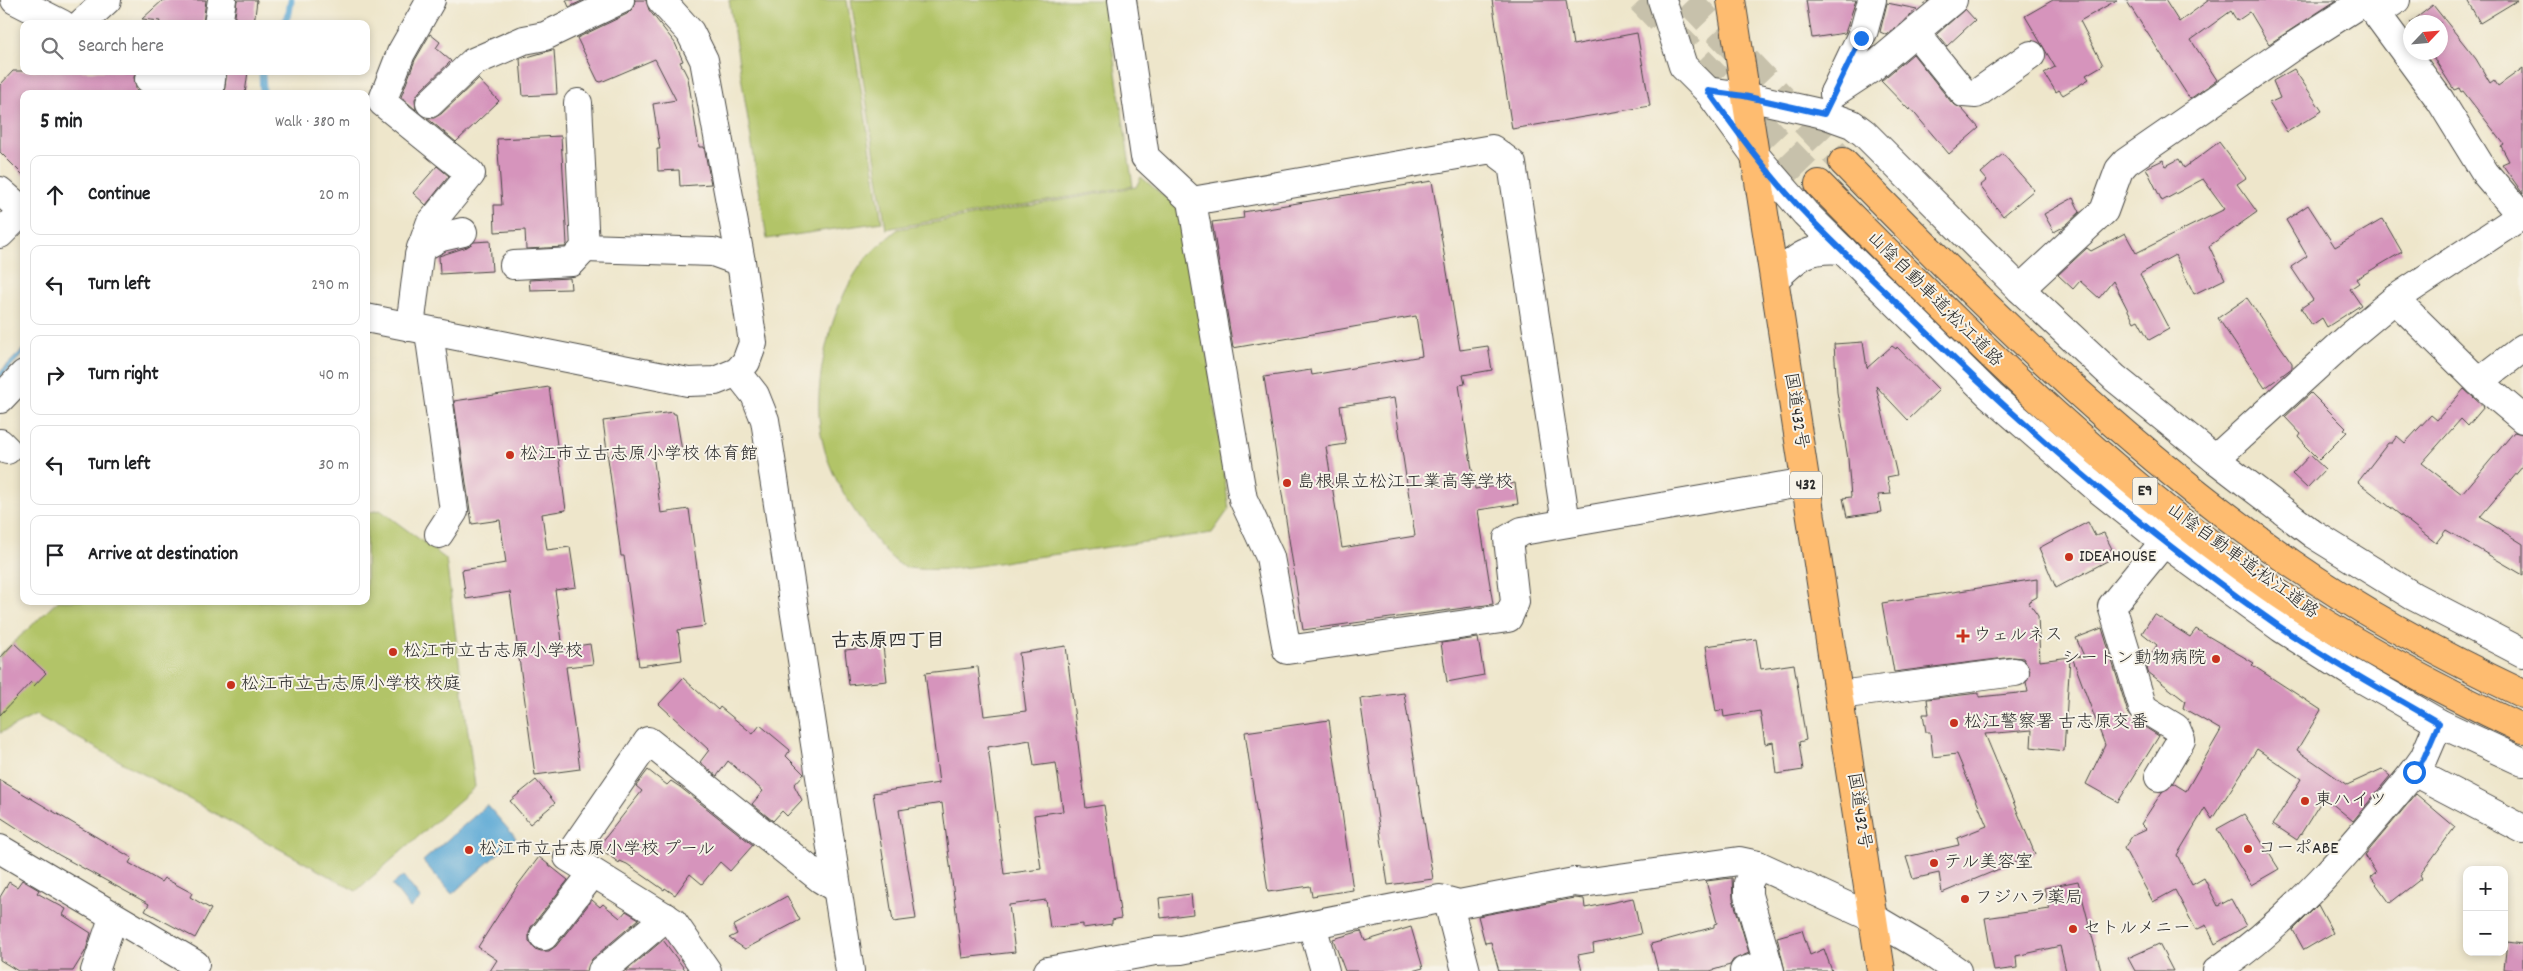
<!DOCTYPE html>
<html lang="en">
<head>
<meta charset="utf-8">
<style>
  body { margin:0; font-family:Dekko,"Klee One",sans-serif; background:#f6f6f6; color:#202124 }
  .controls { position:absolute; right:15px; bottom:15px; display:grid; overflow:hidden; border-radius:10px; box-shadow:0 2px 8px #0003 }
  .controls button { width:45px; height:45px; display:grid; place-items:center; padding:0; border:0; border-bottom:1px solid #e0e0e0; background:#fff; color:#202124; font:25px sans-serif }
  .compass { position:absolute; left:2403px; top:15px; width:45px; height:45px; border-radius:50%; background:#fff; box-shadow:0 2px 8px #0003; rotate:64deg }
  .stop { position:absolute; width:15px; height:15px; margin:-11px; border:4px solid #1a73e8; border-radius:50%; background:#fff }
  .stop.end { background:#1a73e8; border-color:#fff; box-shadow:0 1px 5px #0008 }
  .list { margin:0; padding:0; list-style:none }
  h2 { display:flex; justify-content:space-between; align-items:center; height:65px; margin:0; padding:0 20px; font-size:21px }
  h2 small { font-size:16px; font-weight:400; color:#757577 }
  .list li { display:grid; grid-template-columns:32px 1fr auto; gap:15px; align-items:center; box-sizing:border-box; height:80px; margin:0 10px 10px; padding:0 10px; border:1px solid #e0e0e0; border-radius:10px }
  .list b { display:block; font-size:19px; white-space:nowrap }
  .list em { font-size:16px; font-style:normal; color:#757577 }
  .icon { flex:none; width:28px; height:28px; fill:none; stroke:currentColor; stroke-width:2; stroke-linecap:round; stroke-linejoin:round }
  .map { position:relative; flex:none; width:2523px; height:971px; overflow:hidden }
  .search { position:absolute; background:#fff; box-shadow:0 2px 8px #0003; left:20px; top:20px; width:350px; height:55px; display:flex; align-items:center; gap:12px; box-sizing:border-box; padding:0 18px; border-radius:10px; color:#757577; font-size:19px }
  .panel { position:absolute; background:#fff; box-shadow:0 2px 8px #0003; left:20px; top:90px; width:350px; height:515px; border-radius:10px }
  .map>svg:first-child { display:block }
  .green { fill:#b2c467; stroke:#6e7849 }
  .water { fill:#5ca9d5; stroke:#446a80 }
  .lines { fill:none; stroke-linecap:round; stroke-linejoin:round }
  .stream { stroke:#5ca9d5; stroke-width:7 }
  .building { fill:#d694bc; fill-rule:evenodd }
  .highway-tunnel { stroke:#c7c1ab; stroke-width:28; stroke-dasharray:28 14; stroke-linecap:butt }
  .minor-casing { stroke:#484743; stroke-width:30 }
  .highway-casing { stroke:#484743; stroke-width:30 }
  .minor { stroke:#fff; stroke-width:28 }
  .highway { stroke:#febc70; stroke-width:28 }
  .route { stroke:#1a73e8; stroke-width:6 }
  .poi-dot { fill:#c8321e; stroke:#f7f3e8; stroke-width:2 }
  .labels { text-anchor:middle; dominant-baseline:central; stroke-width:4; stroke-linejoin:round; paint-order:stroke }
  .shield { fill:#f7f3e8; stroke:#686764; stroke-width:1 }
  .shield-label { font-size:16px; font-weight:bold; fill:#2b2b2b }
  .street-label { font-size:18px; fill:#2b2b2b; stroke:#f7f3e8 }
  .poi-label { font-size:18px; fill:#2b2b2b; stroke:#f7f3e8; text-anchor:start }
  .neighbourhood-label { font-size:19px; font-weight:bold; fill:#2b2b2b; stroke:#f7f3e8 }
</style>
</head>
<body>
<div class="map">
<svg width="2523" height="971" viewBox="0 0 2523 971">
  <rect width="100%" height="100%" fill="#f7f3e8"/>
  <filter id="ink" filterUnits="userSpaceOnUse"><feTurbulence type="fractalNoise" baseFrequency=".02" numOctaves="2"/><feDisplacementMap in="SourceGraphic" scale="10" xChannelSelector="R" yChannelSelector="G"/><feConvolveMatrix kernelMatrix="1 2 1 2 8 2 1 2 1" color-interpolation-filters="sRGB"/></filter>
  <filter id="wash" filterUnits="userSpaceOnUse"><feTurbulence type="fractalNoise" baseFrequency=".0096" numOctaves="4" result="noise"/><feDisplacementMap in="SourceGraphic" scale="20" xChannelSelector="R" yChannelSelector="G"/><feGaussianBlur stdDeviation="1.12" result="paint"/><feColorMatrix in="noise" values="0 0 0 0 0 0 0 0 0 0 0 0 0 0 0 0 0 1.4 0 .05"/><feComposite in="paint" operator="in"/></filter>
  <g filter="url(#wash)">
    <rect width="100%" height="100%" fill="#eee6cb"/>
    <g class="green">
      <path d="M729 0H847L882 222 767 239Z"/>
      <path d="M851 0H1105L1133 186 886 229Z"/>
      <path d="M1141 177 1188 216 1229 509 1212 533C1150 541 1089 550 1028 558 989 564 947 573 908 568 893 565 871 535 863 523 845 498 828 469 822 439 810 385 832 295 870 254 879 245 889 237 898 229L1136 187Z"/>
      <path d="M380 510 446 559 475 787 356 891 36 715 0 733V655L58 601H366V513Z"/>
    </g>
    <g class="water">
      <path d="M24 348V353L0 378V372Z"/>
      <path d="M487 805 516 838 452 894 423 861Z"/>
      <path d="M403 876 421 899 410 908 392 885Z"/>
    </g>
    <g class="lines">
      <g class="stream">
        <path d="M283 24 289 13 291 0"/>
        <path d="M262 71 263 94"/>
      </g>
    </g>
    <g id="blocks">
      <g class="building">
        <path d="M163 0H206L203 24H159L160 21 142 19Z"/>
        <path d="M237 0H257L254 24H234Z"/>
        <path d="M566 0H584L569 7Z"/>
        <path d="M635 0H646L649 10 675 43 683 61 680 62 688 78 699 147H704L711 184 680 186 679 170 658 171 657 149H660L653 104 676 100 655 59 601 82 598 81 577 38 627 14 633 8Z"/>
        <path d="M1492 0H1566L1573 45 1637 33 1650 106 1512 129Z"/>
        <path d="M1806 0H1856L1845 33 1812 38Z"/>
        <path d="M2053 0H2117L2080 21 2103 65 2086 75 2089 79 2063 95 2059 90 2056 92 2044 73 2055 67 2025 16Z"/>
        <path d="M2126 0H2165L2179 22 2209 0H2337L2269 44 2250 12 2237 21 2231 11 2191 40 2217 80 2190 99Z"/>
        <path d="M2467 0H2518L2480 23Z"/>
        <path d="M1887 3 1917 9 1887 35 1880 32Z"/>
        <path d="M2433 5 2476 59 2490 83 2494 80 2498 86 2523 68V194L2502 164 2509 161 2501 146 2504 144 2463 91 2461 92 2459 88 2454 90 2430 52H2440V22L2410 23Z"/>
        <path d="M1965 9 1975 20 1947 46 1937 34Z"/>
        <path d="M430 34 440 42 436 48 451 61 419 92 415 99 416 110 401 97 415 60Z"/>
        <path d="M552 50H554L557 94 523 96 520 59Z"/>
        <path d="M1913 54 1952 103 1962 109 1979 128 1949 154 1910 108 1909 110 1881 81Z"/>
        <path d="M2294 69 2322 111 2287 132 2269 103 2280 98 2273 81Z"/>
        <path d="M13 71H136L134 77 137 94H24V176L0 152V85Z"/>
        <path d="M227 71H248L245 94H224Z"/>
        <path d="M478 79 499 101 456 142 427 118H434L441 114Z"/>
        <path d="M561 136 567 244 565 247 526 249 525 230 495 232 494 205H502L497 139Z"/>
        <path d="M2219 142 2246 178 2237 184 2257 212 2209 246 2225 279 2194 294 2175 255 2140 274 2169 329 2149 340 2138 320 2134 322 2113 281 2099 298 2080 281 2073 289 2058 275 2087 248 2091 251 2125 233 2136 253 2225 209 2203 179 2162 201 2146 168 2163 160 2166 166 2179 159 2184 168Z"/>
        <path d="M2003 154 2034 190 2003 216 1980 186 1987 180 1981 173Z"/>
        <path d="M437 166 449 176 426 205 413 193Z"/>
        <path d="M1432 181 1460 350 1488 346 1492 370 1463 375 1465 384 1459 385 1475 489 1515 483 1518 504 1478 510 1493 604 1303 630 1264 377 1311 370 1312 375 1422 356 1416 316 1233 348 1212 222 1244 218 1243 212ZM1394 398 1415 536 1342 548 1326 447 1346 444 1340 406Z"/>
        <path d="M2073 198 2080 212 2065 226 2054 232 2044 214Z"/>
        <path d="M2308 205 2335 247 2383 219 2402 252 2356 279 2359 283 2350 289 2361 305 2327 327 2322 318 2312 325 2301 308 2313 300 2291 267 2307 256 2286 220Z"/>
        <path d="M490 241 492 271 440 274 439 256 467 247 474 242Z"/>
        <path d="M570 278 571 289 530 290 529 280Z"/>
        <path d="M2247 298 2292 363V368L2265 388 2218 318Z"/>
        <path d="M1863 342 1867 368 1892 346 1896 349 1897 347 1939 390 1908 420 1876 386 1897 475 1887 477 1891 494 1878 495 1881 512 1847 517 1843 498 1851 497 1848 459 1837 392 1834 344Z"/>
        <path d="M549 387 566 510 542 514 547 550 570 547 576 587 555 590 563 648 590 644 593 664 566 667 580 769 535 775 510 592 466 599 462 570 506 563 500 520 472 524 454 401Z"/>
        <path d="M2464 389 2484 407 2468 426 2461 419 2422 463 2462 494 2514 432 2523 434V466L2480 517 2523 544V575L2446 530 2436 543 2358 482 2388 443H2392L2397 436 2405 443 2431 415 2437 420Z"/>
        <path d="M2311 393 2346 428 2344 430 2347 432 2319 460 2304 445 2305 444 2299 437 2301 434 2285 417Z"/>
        <path d="M673 412 674 414H676L682 451 653 454 661 513 689 509 705 626 678 630 682 660 639 666 624 556H621L603 421Z"/>
        <path d="M2310 455 2325 469 2307 488 2292 474Z"/>
        <path d="M2088 522 2095 536 2104 533 2112 549 2108 551 2111 559 2056 588 2039 548Z"/>
        <path d="M2037 579V597L2028 602 2038 616 2040 661 2070 657 2064 751 2031 747 2032 730 1985 734 2035 854 1942 893 1939 873 1913 879 1906 857 1959 845 1957 838 1987 826 1957 754 1933 757 1930 732H1926L1923 714H1929L1927 699 1979 693V697L2028 692 2026 682 2030 670 2023 658 2013 657 1894 672 1882 603Z"/>
        <path d="M2154 614 2190 637 2196 629 2254 663 2252 665 2321 710 2297 750 2347 785 2382 769 2390 776 2353 821 2324 797 2297 840 2273 824 2301 779 2257 749 2212 819 2205 808 2177 855 2192 885 2204 878 2218 906 2231 899 2246 926 2215 944 2206 925 2196 930 2175 890 2153 902 2124 848 2133 835 2146 829 2141 824 2162 792 2173 783 2186 791 2221 730 2183 708 2185 701 2148 672 2146 663 2157 645 2142 633Z"/>
        <path d="M2102 628 2128 713 2135 721 2159 736 2118 802 2086 784 2105 745 2072 657 2084 656 2076 638Z"/>
        <path d="M1478 638 1484 675 1447 682 1441 643Z"/>
        <path d="M1756 639 1761 669 1794 664 1806 740 1799 742 1803 770 1777 774 1773 742 1765 744 1760 711 1724 717 1723 710 1716 712 1706 646Z"/>
        <path d="M14 643 46 673 34 686 31 682 0 715V658Z"/>
        <path d="M883 646 887 681 849 685 845 650Z"/>
        <path d="M1066 646 1086 808 1104 805 1121 918 1112 920V924L1083 928V924L1050 928 1046 900 1009 905 1015 952 962 958 942 803 899 810 916 919 893 922 873 793 939 783 925 673 978 667 984 716 1026 711 1019 653ZM1030 740 1034 766 1056 763 1063 811 1034 815 1041 869 1004 874 988 747Z"/>
        <path d="M683 678 718 710 720 707 753 734 760 725 790 750 786 756 804 774 794 785 802 800 787 816 782 811 773 821 752 804 763 791 728 761 717 776 700 762 709 750 659 704Z"/>
        <path d="M1404 693 1433 879 1388 885 1360 699Z"/>
        <path d="M1329 720 1353 890 1312 896 1310 886 1268 892 1245 732Z"/>
        <path d="M648 770 667 785 671 781 680 787 753 845 730 871 720 862 702 884 690 874 675 895 665 888 664 890 627 864 620 861 619 863 598 847 642 791 636 786Z"/>
        <path d="M0 780 132 858 129 863 161 882 164 878 192 893 190 897 211 909 195 938 145 911 149 904 59 855 0 817Z"/>
        <path d="M536 780 555 803 530 824 510 801Z"/>
        <path d="M2416 794 2455 827 2420 875 2422 878 2390 903 2371 877 2376 873 2365 855Z"/>
        <path d="M2244 814 2279 869 2251 885 2217 829Z"/>
        <path d="M539 857 568 880 531 927 529 933V941L535 949 541 951H549L556 946 592 900 600 907 603 904 620 918 626 911 639 919 592 959 587 971H490L497 960 478 947 517 886Z"/>
        <path d="M1732 878 1733 899 1749 953 1733 960 1730 965 1710 971H1658L1651 944 1714 927V924L1717 923 1706 881Z"/>
        <path d="M22 880 39 890 37 893 66 909 63 915 91 933 86 950 73 971H18L0 960V897L9 882 17 887Z"/>
        <path d="M2078 881 2101 971H2066L2060 946 2016 956 2017 968 1994 971 1985 918 2050 909 2044 888Z"/>
        <path d="M1191 894 1193 914 1161 918 1159 898Z"/>
        <path d="M787 896 800 920 745 949 729 938 737 934 733 926Z"/>
        <path d="M1575 898 1584 899 1585 908 1633 898 1641 934 1593 944 1594 952 1578 955 1582 971H1499L1491 942 1485 943 1478 916Z"/>
        <path d="M2318 905 2333 933 2304 950 2293 930Z"/>
        <path d="M1411 927 1423 968 1412 971H1345L1333 939 1361 931 1365 941Z"/>
        <path d="M1802 930 1810 955 1824 949 1832 971H1785L1777 937Z"/>
        <path d="M663 940 686 971H626Z"/>
        <path d="M2507 942 2523 944V971L2504 969Z"/>
        <path d="M2159 944 2173 971H2135L2128 958Z"/>
      </g>
    </g>
  </g>
  <g filter="url(#ink)">
    <use href="#blocks" fill-opacity="0" stroke="#484743" stroke-width="1"/>
    <g class="lines">
      <g class="highway-tunnel">
        <path d="M1641 0 1819 184"/>
        <path d="M1688 0 1843 162"/>
      </g>
      <defs>
        <g id="minor">
          <path d="M15 0 62 24"/>
          <path d="M1122 0 1145 157 1192 201 1243 499 1270 557 1287 650 1508 618 1515 602 1508 539 1522 531 1806 482"/>
          <path d="M1662 0 1683 66 1708 91 1744 96 1824 114 1852 124 1864 133 2020 289 2115 378 2215 459 2313 534 2413 596 2523 653"/>
          <path d="M2363 0 2376 13 2440 100 2485 173 2523 218"/>
          <path d="M2376 13 2396 0"/>
          <path d="M81 24 107 0"/>
          <path d="M218 24 222 0"/>
          <path d="M1915 32 1964 93 1976 94 2031 55"/>
          <path d="M149 79 210 88 212 71"/>
          <path d="M1708 91 1754 154 1805 213 1991 396 2098 489 2173 549 2281 628 2352 673 2439 723 2523 762"/>
          <path d="M1834 93 1872 68 1953 0"/>
          <path d="M1834 93 1864 30 1872 0"/>
          <path d="M430 103 473 62 524 40 545 36 620 0"/>
          <path d="M578 103 585 248 713 252 741 262"/>
          <path d="M0 191 23 211 0 234"/>
          <path d="M1192 201 1492 149 1512 164 1566 523"/>
          <path d="M2521 216 2395 299 2479 382 2523 419"/>
          <path d="M421 248 441 237 463 232"/>
          <path d="M514 265 572 262 585 248"/>
          <path d="M1775 279C1799 255 1808 247 1843 250"/>
          <path d="M2020 289 2104 211 2119 170 2126 162 2295 45 2364 1"/>
          <path d="M366 318 688 382 715 381 737 372 746 362 753 343 741 262 704 60 690 32 661 0"/>
          <path d="M410 327 419 255 430 224 471 174 382 102 401 53 431 0"/>
          <path d="M429 332 454 511 439 534"/>
          <path d="M737 372 755 395 765 420 850 971"/>
          <path d="M2479 382 2523 348"/>
          <path d="M0 399 24 374"/>
          <path d="M0 443 7 450"/>
          <path d="M2215 459 2348 338 2395 299"/>
          <path d="M1839 695 2015 672"/>
          <path d="M2414 772 2523 829"/>
          <path d="M2159 777 2181 740 2176 728 2143 708 2112 606 2164 542"/>
          <path d="M0 849 195 964"/>
          <path d="M1758 865 1748 883V895L1770 971"/>
          <path d="M1448 902 1466 971"/>
          <path d="M1312 925 1325 971"/>
          <path d="M544 936 593 873"/>
          <path d="M95 971 113 918"/>
          <path d="M602 971 666 917"/>
          <path d="M707 971 673 922 568 857 648 741 821 879 837 889"/>
          <path d="M1048 971 1155 951 1181 950 1440 899 1459 904 1574 882 1583 883 1739 861 1758 865 1875 919 1924 948 1957 971"/>
          <path d="M1744 971 1768 964"/>
          <path d="M2217 971C2295 918 2355 844 2414 772L2424 758 2439 723"/>
        </g>
        <g id="highway">
          <path d="M1731 0 1881 971"/>
          <path d="M1843 162C1983 306 2126 448 2291 563 2364 614 2443 656 2523 694"/>
          <path d="M1819 184C1961 328 2105 473 2272 589 2351 643 2436 688 2523 729"/>
        </g>
      </defs>
      <use href="#minor" class="minor-casing"/>
      <use href="#highway" class="highway-casing"/>
      <use href="#minor" class="minor"/>
      <use href="#highway" class="highway"/>
    </g>
  </g>
  <g class="lines" filter="url(#ink)">
    <path class="route" d="M1861 38 1824 114 1744 96 1708 91C1738 133 1769 176 1805 213 1839 249 1875 281 1910 316 2025 429 2147 535 2280 627 2331 662 2386 692 2439 723L2424 758 2414 772"/>
  </g>
  <g class="poi-dot">
    <circle cx="510" cy="455" r="5"/>
    <circle cx="1287" cy="483" r="5"/>
    <circle cx="2069" cy="557" r="5"/>
    <path d="M1960.5 628.5h5v5h5v5h-5v5h-5v-5h-5v-5h5z"/>
    <circle cx="393" cy="652" r="5"/>
    <circle cx="2216" cy="659" r="5"/>
    <circle cx="231" cy="685" r="5"/>
    <circle cx="1954" cy="723" r="5"/>
    <circle cx="2305" cy="801" r="5"/>
    <circle cx="2248" cy="849" r="5"/>
    <circle cx="469" cy="850" r="5"/>
    <circle cx="1934" cy="863" r="5"/>
    <circle cx="1965" cy="899" r="5"/>
    <circle cx="2073" cy="929" r="5"/>
  </g>
  <g class="labels">
    <g class="shield">
      <rect x="1790" y="471.5" width="32" height="27" rx="4"/>
      <rect x="2132.5" y="477.5" width="25" height="27" rx="4"/>
    </g>
    <g class="shield-label">
      <text x="1806" y="485">432</text>
      <text x="2145" y="491">E9</text>
    </g>
    <g class="street-label">
      <text transform="translate(1934 300) rotate(45)">山陰自動車道;松江道路</text>
      <text transform="translate(1795 411) rotate(81)">国道432号</text>
      <text transform="translate(2242 562) rotate(36)">山陰自動車道;松江道路</text>
      <text transform="translate(1858 811) rotate(81)">国道432号</text>
    </g>
    <g class="poi-label">
      <text x="520" y="455">松江市立古志原小学校 体育館</text>
      <text x="1297" y="483">島根県立松江工業高等学校</text>
      <text x="2079" y="557">IDEAHOUSE</text>
      <text x="1973" y="636">ウェルネス</text>
      <text x="403" y="652">松江市立古志原小学校</text>
      <text x="2206" y="659" text-anchor="end">シートン動物病院</text>
      <text x="241" y="685">松江市立古志原小学校 校庭</text>
      <text x="1964" y="723">松江警察署 古志原交番</text>
      <text x="2315" y="801">東ハイツ</text>
      <text x="2258" y="849">コーポABE</text>
      <text x="479" y="850">松江市立古志原小学校 プール</text>
      <text x="1944" y="863">テル美容室</text>
      <text x="1975" y="899">フジハラ薬局</text>
      <text x="2083" y="929">セトルメニー</text>
    </g>
    <g class="neighbourhood-label">
      <text x="888" y="642">古志原四丁目</text>
    </g>
  </g>
</svg>
<div class="controls">
<button>+</button>
<button>−</button>
</div>
<svg class="compass" viewBox="-18 -18 36 36"><path d="M0-13l5 13h-10z" fill="#e53935"/><path d="M0 13l5-13h-10z" fill="#757577"/></svg>
<div class="stop" style="left:2414px;top:772px"></div>
<div class="stop end" style="left:1861px;top:38px"></div>
<div class="search"><svg class="icon" aria-label="search" viewBox="0 0 24 24"><circle cx="10" cy="10" r="6"/><path d="M15 15l6 6"/></svg>Search here</div>
<section class="panel">
<h2>5 min<small>Walk · 380 m</small></h2>
<ul class="list">
<li><svg class="icon" aria-label="ahead" viewBox="0 0 24 24"><path d="M12 20V5M6 11l6-6 6 6"/></svg><div><b>Continue</b></div><em>20 m</em></li>
<li><svg class="icon" aria-label="left" viewBox="0 0 24 24"><path d="M17 20v-9H6M10 6l-5 5 5 5"/></svg><div><b>Turn left</b></div><em>290 m</em></li>
<li><svg class="icon" aria-label="right" viewBox="0 0 24 24"><path d="M7 20v-9h11M14 6l5 5-5 5"/></svg><div><b>Turn right</b></div><em>40 m</em></li>
<li><svg class="icon" aria-label="left" viewBox="0 0 24 24"><path d="M17 20v-9H6M10 6l-5 5 5 5"/></svg><div><b>Turn left</b></div><em>30 m</em></li>
<li><svg class="icon" aria-label="arrive" viewBox="0 0 24 24"><path d="M6 21V4h12l-3 4 3 4H6"/></svg><div><b>Arrive at destination</b></div></li>
</ul>
</section>
</div>
</body>
</html>
